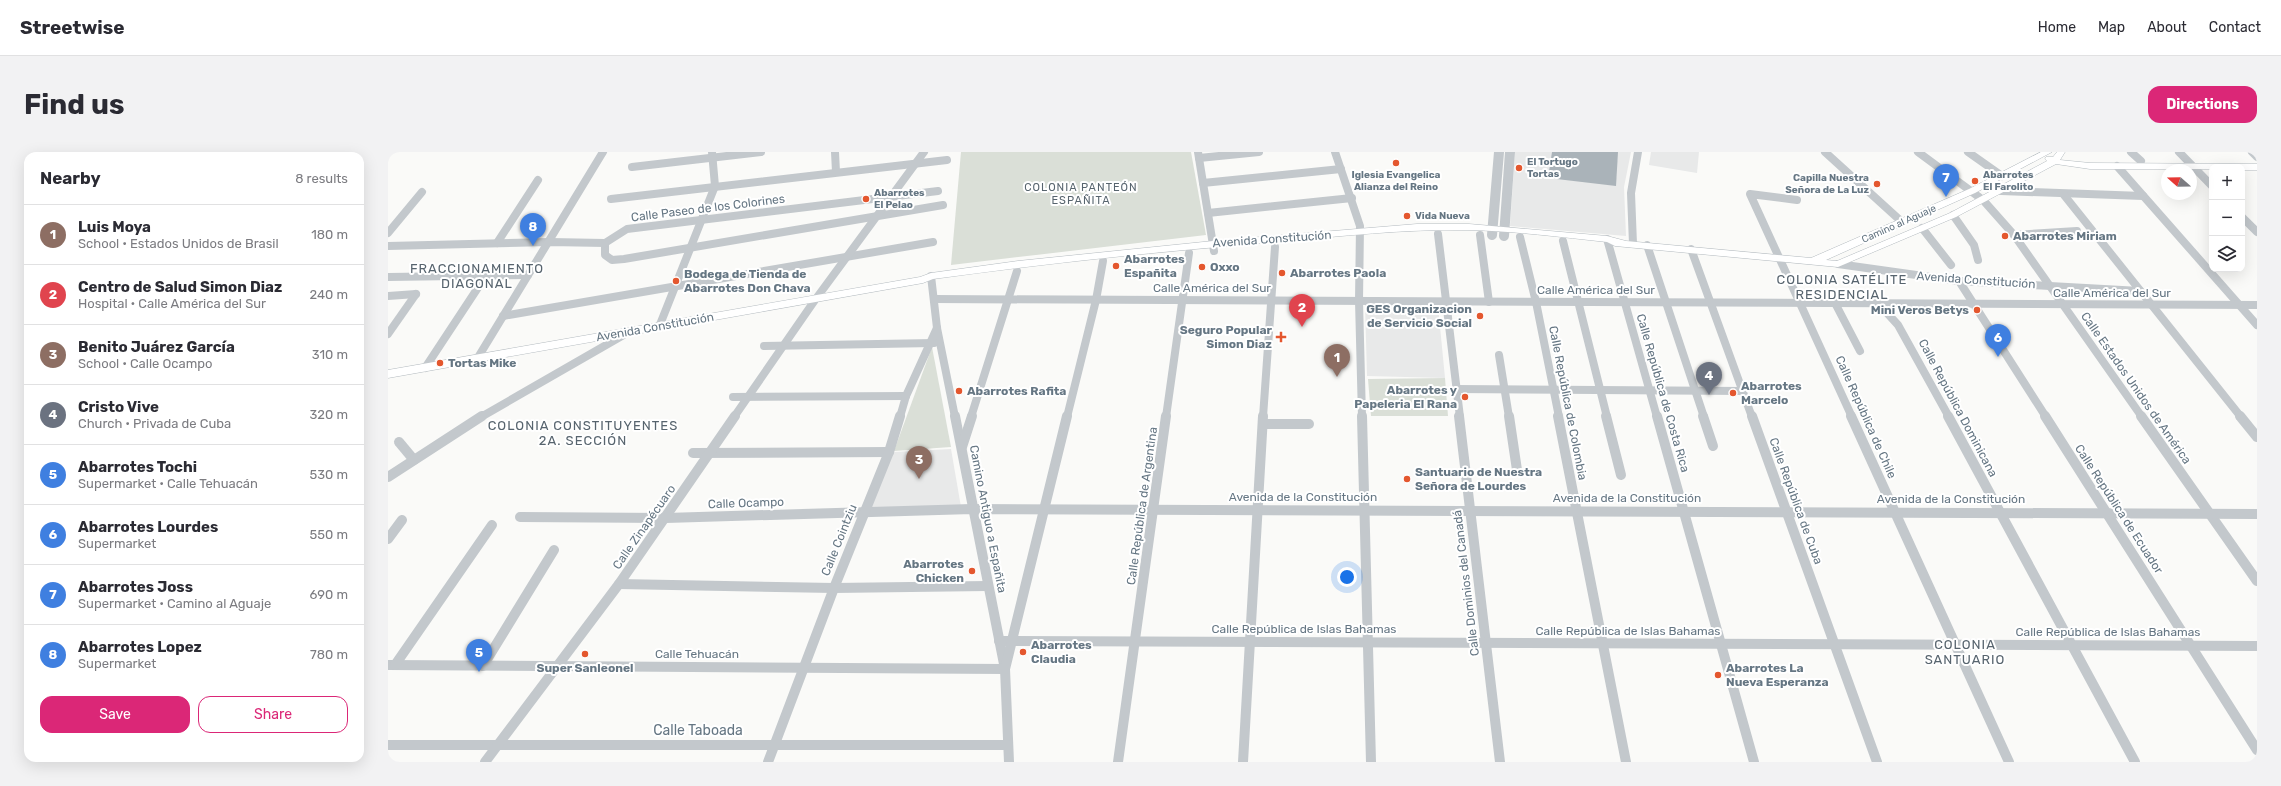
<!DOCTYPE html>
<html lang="en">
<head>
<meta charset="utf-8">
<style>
  body { margin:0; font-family:Rubik,sans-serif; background:#f2f2f3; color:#2b2b33 }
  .controls { position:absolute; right:12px; top:12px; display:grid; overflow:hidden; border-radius:8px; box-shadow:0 4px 16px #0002 }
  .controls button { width:36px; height:36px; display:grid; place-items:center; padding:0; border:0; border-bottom:1px solid #e1e1e2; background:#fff; color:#2b2b33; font:20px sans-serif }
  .compass { position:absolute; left:1773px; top:12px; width:36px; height:36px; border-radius:50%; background:#fff; box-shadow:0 4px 16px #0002; rotate:290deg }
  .you { position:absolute; left:959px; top:425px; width:14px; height:14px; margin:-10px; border:3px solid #fff; border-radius:50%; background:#1a73e8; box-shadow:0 0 0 6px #1a73e833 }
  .badge { display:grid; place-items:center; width:26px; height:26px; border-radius:50%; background:#db2777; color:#fff; font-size:13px; font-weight:700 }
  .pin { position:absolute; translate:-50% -33px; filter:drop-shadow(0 1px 2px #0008) }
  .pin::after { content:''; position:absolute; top:21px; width:14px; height:12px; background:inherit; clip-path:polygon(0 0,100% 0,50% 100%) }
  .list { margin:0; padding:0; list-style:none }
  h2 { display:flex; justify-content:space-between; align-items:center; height:52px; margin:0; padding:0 16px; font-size:17px }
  h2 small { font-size:13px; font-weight:400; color:#7c7c81 }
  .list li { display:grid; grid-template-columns:26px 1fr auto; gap:12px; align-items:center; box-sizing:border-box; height:60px; padding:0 16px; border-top:1px solid #e1e1e2 }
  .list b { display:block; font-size:15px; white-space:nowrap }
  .list p { margin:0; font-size:13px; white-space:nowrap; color:#7c7c81 }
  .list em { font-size:13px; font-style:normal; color:#7c7c81 }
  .actions { display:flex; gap:8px; padding:12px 16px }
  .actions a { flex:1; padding:9px 0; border:1px solid #db2777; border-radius:12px; text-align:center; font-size:14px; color:#db2777 }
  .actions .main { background:#db2777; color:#fff }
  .icon { flex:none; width:22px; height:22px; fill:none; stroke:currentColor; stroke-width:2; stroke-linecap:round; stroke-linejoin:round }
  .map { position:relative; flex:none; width:1869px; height:610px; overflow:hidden; border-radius:12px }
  header { display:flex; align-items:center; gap:24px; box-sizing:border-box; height:56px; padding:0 20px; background:#fff; border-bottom:1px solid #e1e1e2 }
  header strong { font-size:19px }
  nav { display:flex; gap:22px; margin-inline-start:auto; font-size:14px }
  .intro { display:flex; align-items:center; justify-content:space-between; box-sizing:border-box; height:96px; padding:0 24px }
  h1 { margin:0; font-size:28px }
  .button { padding:10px 18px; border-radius:12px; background:#db2777; color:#fff; font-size:14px; font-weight:700 }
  main { display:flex; gap:24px; padding:0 24px }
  aside { flex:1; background:#fff; border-radius:12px; box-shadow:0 4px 16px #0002 }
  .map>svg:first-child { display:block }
  .built { fill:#e8e9e9 }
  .green { fill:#dadfd7 }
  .building { fill:#aab3b9 }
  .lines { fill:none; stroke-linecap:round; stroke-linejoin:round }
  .secondary-casing { stroke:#b3babf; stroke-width:1 }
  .minor-far1 { stroke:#c3c8cc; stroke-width:8 }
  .minor { stroke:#c3c8cc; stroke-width:10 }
  .tertiary { stroke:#c3c8cc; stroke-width:10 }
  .secondary { fill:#fff; fill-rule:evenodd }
  .poi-dot { fill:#e4572e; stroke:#fff; stroke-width:1.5 }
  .labels { text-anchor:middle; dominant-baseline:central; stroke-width:4; stroke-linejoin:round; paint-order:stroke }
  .far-poi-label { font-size:10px; font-weight:bold; fill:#657683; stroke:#fff; text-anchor:start }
  .far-street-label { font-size:10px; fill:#657683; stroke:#fff }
  .far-neighbourhood-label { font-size:11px; letter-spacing:1px; fill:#57646e; stroke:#fff }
  .street-label { font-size:12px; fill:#657683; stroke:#fff }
  .poi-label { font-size:12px; font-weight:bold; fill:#657683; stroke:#fff; text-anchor:start }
  .neighbourhood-label { font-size:13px; letter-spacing:1px; fill:#57646e; stroke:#fff }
  .near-street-label { font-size:14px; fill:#657683; stroke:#fff }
</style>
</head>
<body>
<header>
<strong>Streetwise</strong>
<nav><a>Home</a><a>Map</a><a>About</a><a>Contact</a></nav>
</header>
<div class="intro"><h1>Find us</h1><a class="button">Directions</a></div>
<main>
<aside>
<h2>Nearby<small>8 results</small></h2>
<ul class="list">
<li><span class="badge" style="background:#8d6e63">1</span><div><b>Luis Moya</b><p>School · Estados Unidos de Brasil</p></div><em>180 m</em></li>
<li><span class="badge" style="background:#e0444e">2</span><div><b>Centro de Salud Simon Diaz</b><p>Hospital · Calle América del Sur</p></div><em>240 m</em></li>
<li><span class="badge" style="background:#8d6e63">3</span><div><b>Benito Juárez García</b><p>School · Calle Ocampo</p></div><em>310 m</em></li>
<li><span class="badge" style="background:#6b7280">4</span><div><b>Cristo Vive</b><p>Church · Privada de Cuba</p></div><em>320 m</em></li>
<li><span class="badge" style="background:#3f7fe0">5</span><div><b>Abarrotes Tochi</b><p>Supermarket · Calle Tehuacán</p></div><em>530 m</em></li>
<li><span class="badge" style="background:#3f7fe0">6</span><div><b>Abarrotes Lourdes</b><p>Supermarket</p></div><em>550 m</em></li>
<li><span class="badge" style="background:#3f7fe0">7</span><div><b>Abarrotes Joss</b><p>Supermarket · Camino al Aguaje</p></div><em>690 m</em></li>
<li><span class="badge" style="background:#3f7fe0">8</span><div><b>Abarrotes Lopez</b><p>Supermarket</p></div><em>780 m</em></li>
</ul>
<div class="actions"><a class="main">Save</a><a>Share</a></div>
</aside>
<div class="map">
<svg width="1869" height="610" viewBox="0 0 1869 610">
  <rect width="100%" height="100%" fill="#fafaf8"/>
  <g class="built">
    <path d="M1127 0H1243L1236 35 1238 84 1122 74Z"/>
    <path d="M1263 0H1311L1309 21 1261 13Z"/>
    <path d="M977 152 1050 154 1057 226 979 224Z"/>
    <path d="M563 297 573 355 481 357 506 300Z"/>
  </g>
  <g class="green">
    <path d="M573 0H803L818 83 563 113Z"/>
    <path d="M544 195 563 295 506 299Z"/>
    <path d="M1057 226 1060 264H983L980 227Z"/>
  </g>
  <path class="building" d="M1164 0H1230L1228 34 1160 26Z"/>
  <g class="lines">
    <defs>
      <path id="secondary" d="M1653 0H1664L1587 41 1438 108 1449 109 1562 61 1659 9 1657 7 1658 5H1665L1669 0H1677L1672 8 1702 11 1869 12V18H1854V15H1824V17H1702L1668 12 1568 65 1450 115 1227 94 1219 90C1173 85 1126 79 1080 78 1016 77 953 84 890 90 775 99 660 111 545 127L535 131 0 226V218L532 125 543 121 630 109 825 89 1029 72H1081L1219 84 1238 89 1423 106 1581 37Z"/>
    </defs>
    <use href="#secondary" class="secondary-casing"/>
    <g class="minor-far1">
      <path d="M447 0 448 20"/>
      <path d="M810 0 826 99"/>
      <path d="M947 0 972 74 971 149 974 265"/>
      <path d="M1437 0 1514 70"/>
      <path d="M1530 0 1595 48 1626 83 1754 265"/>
      <path d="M1580 0 1614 24"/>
      <path d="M1743 0 1753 9"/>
      <path d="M1791 0 1824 34"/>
      <path d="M1864 0 1869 5"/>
      <path d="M811 6 871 0"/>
      <path d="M1729 14 1869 173"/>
      <path d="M244 15 373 0"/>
      <path d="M815 31 953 17"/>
      <path d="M1613 39 1755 44"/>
      <path d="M1676 43 1853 265"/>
      <path d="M223 47 559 8"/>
      <path d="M1409 48 1362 42 1464 265"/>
      <path d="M820 61 964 46"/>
      <path d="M1565 63 1586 93 1590 108"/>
      <path d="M1854 65 1869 80"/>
      <path d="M1534 76 1563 113"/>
      <path d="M0 81 34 40"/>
      <path d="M1050 82 1072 265"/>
      <path d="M1092 83 1101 150"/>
      <path d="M1626 83 1689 79"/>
      <path d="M1132 85 1148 150 1171 265"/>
      <path d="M1219 87 1269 265"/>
      <path d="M1175 89 1219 265"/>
      <path d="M109 91 150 28"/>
      <path d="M217 91V103L224 108 236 107 555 53"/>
      <path d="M217 91 239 77 550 39"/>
      <path d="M1245 92 1243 41 1250 0"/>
      <path d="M1259 93 1316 265"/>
      <path d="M0 94 162 90 217 91"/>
      <path d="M1303 97 1364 265"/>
      <path d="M1450 112 1571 129 1752 139"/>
      <path d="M543 124 549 176 567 265"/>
      <path d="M0 125 140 123"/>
      <path d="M1571 129 1658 265"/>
      <path d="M0 144 28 142"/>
      <path d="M546 147 1869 153"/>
      <path d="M1447 151 1472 199"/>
      <path d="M1490 151 1510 173 1561 265"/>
      <path d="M115 164 545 90"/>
      <path d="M271 175 327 34 324 0"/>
      <path d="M0 182 28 142"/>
      <path d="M376 194 546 191"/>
      <path d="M1111 203 1121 265"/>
      <path d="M89 207 215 0"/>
      <path d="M37 216 97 125"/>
      <path d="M1068 237 1355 239"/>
      <path d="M345 245 518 244"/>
      <path d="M93 265 239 181"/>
      <path d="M346 265 427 148 536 0"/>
      <path d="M512 265 518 244 549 176"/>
      <path d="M583 265 629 119"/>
      <path d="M679 265 708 148 715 109"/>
      <path d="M778 265 801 101"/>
      <path d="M875 265 887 95"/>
    </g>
    <g class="minor">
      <path d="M567 264 617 517 621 610"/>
      <path d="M974 264 983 610"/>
      <path d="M1071 264 1112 610"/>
      <path d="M1121 264 1129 318"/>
      <path d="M1170 264 1238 610"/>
      <path d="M1218 264 1233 323"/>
      <path d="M1269 264 1366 610"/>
      <path d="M1315 264 1325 294"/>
      <path d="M1364 264 1489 610"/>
      <path d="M1463 264 1621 610"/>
      <path d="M1560 264 1747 610"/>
      <path d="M1657 264 1869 598"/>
      <path d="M1753 264 1869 429"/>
      <path d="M1852 264 1869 285"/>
      <path d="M875 272H921"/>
      <path d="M11 290 26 308"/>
      <path d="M574 295 584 264"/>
      <path d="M305 301 501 300"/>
      <path d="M0 325 94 264"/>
      <path d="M132 365 278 366 584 357 1869 362"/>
      <path d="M0 387 14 368"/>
      <path d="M231 432 446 436 599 434"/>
      <path d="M611 489 1869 494"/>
      <path d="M0 513 617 517 679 264"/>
      <path d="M7 513 104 373"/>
      <path d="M95 514 166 398"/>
      <path d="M0 593H620"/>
      <path d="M97 610 231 432 347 264"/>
      <path d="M380 610 446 436 501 300 512 264"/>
      <path d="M730 610 778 264"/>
      <path d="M855 610 875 264"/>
    </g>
    <g class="tertiary">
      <path d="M1104 83 1111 0"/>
      <path d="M1116 84 1122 0"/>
    </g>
    <use href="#secondary" class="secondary"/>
  </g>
  <g class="poi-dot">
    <circle cx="1008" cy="11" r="4"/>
    <circle cx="1131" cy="16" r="4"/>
    <circle cx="1587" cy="29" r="4"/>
    <circle cx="1489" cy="32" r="4"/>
    <circle cx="478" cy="47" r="4"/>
    <circle cx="1019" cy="64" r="4"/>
    <circle cx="1617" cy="84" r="4"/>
    <circle cx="728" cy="114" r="4"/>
    <circle cx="814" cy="115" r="4"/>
    <circle cx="894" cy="121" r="4"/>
    <circle cx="288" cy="129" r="4"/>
    <circle cx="1589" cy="158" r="4"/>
    <circle cx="1092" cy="164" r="4"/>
    <path d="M891 179h4v4h4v4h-4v4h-4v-4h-4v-4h4z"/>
    <circle cx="52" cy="211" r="4"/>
    <circle cx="571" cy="239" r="4"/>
    <circle cx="1345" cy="241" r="4"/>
    <circle cx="1077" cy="245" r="4"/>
    <circle cx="1019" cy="327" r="4"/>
    <circle cx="584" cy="419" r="4"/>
    <circle cx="635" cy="500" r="4"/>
    <circle cx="197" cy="502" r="4"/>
    <circle cx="1330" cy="523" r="4"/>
  </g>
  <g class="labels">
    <g class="far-poi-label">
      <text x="1139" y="10">El Tortugo<tspan x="1139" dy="12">Tortas</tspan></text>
      <text x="1008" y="23" text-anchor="middle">Iglesia Evangelica<tspan x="1008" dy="12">Alianza del Reino</tspan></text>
      <text x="1595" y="23">Abarrotes<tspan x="1595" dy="12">El Farolito</tspan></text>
      <text x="1481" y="26" text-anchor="end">Capilla Nuestra<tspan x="1481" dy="12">Señora de La Luz</tspan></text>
      <text x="486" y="41">Abarrotes<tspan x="486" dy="12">El Pelao</tspan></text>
      <text x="1027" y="64">Vida Nueva</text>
    </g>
    <g class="far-street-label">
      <text transform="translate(1511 72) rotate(-24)">Camino al Aguaje</text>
    </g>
    <g class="far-neighbourhood-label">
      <text x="693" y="35">COLONIA PANTEÓN<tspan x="693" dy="13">ESPAÑITA</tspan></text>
    </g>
    <g class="street-label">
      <text transform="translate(320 56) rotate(-7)">Calle Paseo de los Colorines</text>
      <text transform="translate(884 87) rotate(-4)">Avenida Constitución</text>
      <text transform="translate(1588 128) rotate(4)">Avenida Constitución</text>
      <text x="824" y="136">Calle América del Sur</text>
      <text x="1208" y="138">Calle América del Sur</text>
      <text x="1724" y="141">Calle América del Sur</text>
      <text transform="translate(267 175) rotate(-10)">Avenida Constitución</text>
      <text transform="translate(1748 236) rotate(55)">Calle Estados Unidos de América</text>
      <text transform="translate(1275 241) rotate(74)">Calle República de Costa Rica</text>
      <text transform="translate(1180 251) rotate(79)">Calle República de Colombia</text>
      <text transform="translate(1570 256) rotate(62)">Calle República Dominicana</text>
      <text transform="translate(1478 265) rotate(66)">Calle República de Chile</text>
      <text x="915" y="345">Avenida de la Constitución</text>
      <text x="1239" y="346">Avenida de la Constitución</text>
      <text x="1563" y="347">Avenida de la Constitución</text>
      <text transform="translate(1408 349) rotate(70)">Calle República de Cuba</text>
      <text transform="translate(358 351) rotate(-2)">Calle Ocampo</text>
      <text transform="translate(754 354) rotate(-82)">Calle República de Argentina</text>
      <text transform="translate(1731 357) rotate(57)">Calle República de Ecuador</text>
      <text transform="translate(600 367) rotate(79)">Camino Antiguo a Españita</text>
      <text transform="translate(256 375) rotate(-55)">Calle Zinapécuaro</text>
      <text transform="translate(451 388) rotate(-68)">Calle Cointziu</text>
      <text transform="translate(1078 431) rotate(-97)">Calle Dominios del Canadá</text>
      <text x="916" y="477">Calle República de Islas Bahamas</text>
      <text x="1240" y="479">Calle República de Islas Bahamas</text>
      <text x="1720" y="480">Calle República de Islas Bahamas</text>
      <text x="309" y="502">Calle Tehuacán</text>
    </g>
    <g class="poi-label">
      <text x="1625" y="84">Abarrotes Miriam</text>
      <text x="736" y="107">Abarrotes<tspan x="736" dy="14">Españita</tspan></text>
      <text x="822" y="115">Oxxo</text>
      <text x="902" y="121">Abarrotes Paola</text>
      <text x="296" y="122">Bodega de Tienda de<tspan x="296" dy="14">Abarrotes Don Chava</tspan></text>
      <text x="1084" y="157" text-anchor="end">GES Organizacion<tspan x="1084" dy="14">de Servicio Social</tspan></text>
      <text x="1581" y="158" text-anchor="end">Mini Veros Betys</text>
      <text x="884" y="178" text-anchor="end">Seguro Popular<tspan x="884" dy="14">Simon Diaz</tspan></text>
      <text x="60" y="211">Tortas Mike</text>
      <text x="1353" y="234">Abarrotes<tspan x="1353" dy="14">Marcelo</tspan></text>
      <text x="1069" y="238" text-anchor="end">Abarrotes y<tspan x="1069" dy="14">Papeleria El Rana</tspan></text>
      <text x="579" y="239">Abarrotes Rafita</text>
      <text x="1027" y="320">Santuario de Nuestra<tspan x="1027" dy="14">Señora de Lourdes</tspan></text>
      <text x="576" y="412" text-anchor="end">Abarrotes<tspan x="576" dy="14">Chicken</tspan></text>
      <text x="643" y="493">Abarrotes<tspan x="643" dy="14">Claudia</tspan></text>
      <text x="197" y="516" text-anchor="middle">Super Sanleonel</text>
      <text x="1338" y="516">Abarrotes La<tspan x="1338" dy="14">Nueva Esperanza</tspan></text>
    </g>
    <g class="neighbourhood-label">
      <text x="89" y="116">FRACCIONAMIENTO<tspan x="89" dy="15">DIAGONAL</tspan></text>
      <text x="1454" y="127">COLONIA SATÉLITE<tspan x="1454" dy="15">RESIDENCIAL</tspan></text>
      <text x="195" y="273">COLONIA CONSTITUYENTES<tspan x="195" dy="15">2A. SECCIÓN</tspan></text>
      <text x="1577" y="492">COLONIA<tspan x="1577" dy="15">SANTUARIO</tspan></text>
    </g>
    <g class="near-street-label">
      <text x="310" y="578">Calle Taboada</text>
    </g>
  </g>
</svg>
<div class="controls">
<button>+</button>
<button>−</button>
<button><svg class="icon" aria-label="layers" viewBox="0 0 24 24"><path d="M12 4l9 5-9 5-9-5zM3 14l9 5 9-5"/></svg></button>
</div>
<svg class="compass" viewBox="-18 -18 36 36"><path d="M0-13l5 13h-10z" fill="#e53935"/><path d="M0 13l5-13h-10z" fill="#7c7c81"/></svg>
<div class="you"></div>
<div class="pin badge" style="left:949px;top:225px;background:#8d6e63">1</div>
<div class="pin badge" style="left:914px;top:175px;background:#e0444e">2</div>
<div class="pin badge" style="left:531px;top:327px;background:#8d6e63">3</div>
<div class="pin badge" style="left:1321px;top:243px;background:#6b7280">4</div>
<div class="pin badge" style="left:91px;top:520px;background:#3f7fe0">5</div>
<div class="pin badge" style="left:1610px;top:205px;background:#3f7fe0">6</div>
<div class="pin badge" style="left:1558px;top:45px;background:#3f7fe0">7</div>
<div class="pin badge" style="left:145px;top:94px;background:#3f7fe0">8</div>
</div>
</main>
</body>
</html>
